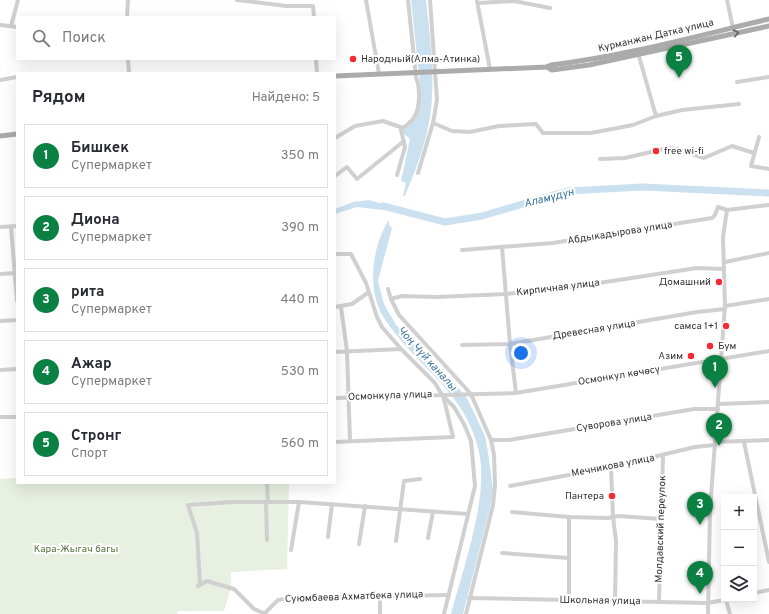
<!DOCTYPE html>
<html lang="ru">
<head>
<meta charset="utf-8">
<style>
  body { margin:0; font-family:Overpass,sans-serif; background:#f2f2f3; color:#2b2b33 }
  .controls { position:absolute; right:12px; bottom:12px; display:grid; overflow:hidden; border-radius:0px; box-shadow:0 4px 16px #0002 }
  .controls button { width:36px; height:36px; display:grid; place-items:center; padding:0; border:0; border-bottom:1px solid #e1e1e2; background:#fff; color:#2b2b33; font:20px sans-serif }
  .you { position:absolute; left:521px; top:353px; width:14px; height:14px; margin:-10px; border:3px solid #fff; border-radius:50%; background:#1a73e8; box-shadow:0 0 0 6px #1a73e833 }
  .badge { display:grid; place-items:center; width:26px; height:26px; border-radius:50%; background:#0b8043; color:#fff; font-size:13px; font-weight:700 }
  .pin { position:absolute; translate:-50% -33px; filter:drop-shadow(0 1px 2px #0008) }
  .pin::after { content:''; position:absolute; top:21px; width:14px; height:12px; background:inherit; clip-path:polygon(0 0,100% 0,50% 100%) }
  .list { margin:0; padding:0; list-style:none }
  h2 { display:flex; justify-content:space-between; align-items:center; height:52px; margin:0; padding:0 16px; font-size:17px }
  h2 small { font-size:13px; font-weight:400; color:#7c7c81 }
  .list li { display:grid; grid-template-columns:26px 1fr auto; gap:12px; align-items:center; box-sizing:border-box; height:64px; margin:0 8px 8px; padding:0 8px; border:1px solid #e1e1e2; border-radius:0px }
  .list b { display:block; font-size:15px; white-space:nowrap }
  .list p { margin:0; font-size:13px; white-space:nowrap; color:#7c7c81 }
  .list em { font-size:13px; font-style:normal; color:#7c7c81 }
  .icon { flex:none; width:22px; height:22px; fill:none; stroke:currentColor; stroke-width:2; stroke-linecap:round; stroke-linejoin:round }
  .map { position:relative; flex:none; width:769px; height:614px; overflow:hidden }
  .search { position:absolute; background:#fff; box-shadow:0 4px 16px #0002; left:16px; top:16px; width:320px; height:44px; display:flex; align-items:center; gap:10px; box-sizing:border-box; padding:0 14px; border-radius:0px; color:#7c7c81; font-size:15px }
  .panel { position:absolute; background:#fff; box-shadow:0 4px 16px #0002; left:16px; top:72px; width:320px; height:412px; border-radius:0px }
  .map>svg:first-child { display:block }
  .green { fill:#e8f0e1 }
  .water { fill:#cce1f0 }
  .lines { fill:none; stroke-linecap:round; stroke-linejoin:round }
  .river { stroke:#cce1f0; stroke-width:7 }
  .minor { stroke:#d0d0d0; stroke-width:4 }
  .major { stroke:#ababab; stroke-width:5 }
  .oneway { stroke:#636363 }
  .poi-dot { fill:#f22c34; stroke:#fff; stroke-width:1.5 }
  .labels { text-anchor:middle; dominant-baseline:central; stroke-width:4; stroke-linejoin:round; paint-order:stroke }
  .street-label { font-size:10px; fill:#333; stroke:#fff }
  .poi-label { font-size:10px; fill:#333; stroke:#fff; text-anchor:end }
  .park-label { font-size:10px; fill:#53733b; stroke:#fff }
  .water-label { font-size:11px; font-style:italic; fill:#38729d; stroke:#fff }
</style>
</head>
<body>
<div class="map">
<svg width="769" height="614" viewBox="0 0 769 614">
  <rect width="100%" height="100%" fill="#fff"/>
  <path class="green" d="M17 478V483H289L287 569 231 572V588L224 611H178L177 614H0V479Z"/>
  <g class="water">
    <path d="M411 0H426C430 38 436 79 430 117 426 144 415 171 405 196H403L406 183 401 181 410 139 403 133V131L414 121 420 85Z"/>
    <path d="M369 200 393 207 391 211 357 207 335 214V209L353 202Z"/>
    <path d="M389 220V225L392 228 378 281 384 304 396 325 453 381 468 400 485 436 488 452 493 489 490 508 463 614H451C463 569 489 497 479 452 466 391 415 366 384 318 366 290 372 246 389 220Z"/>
  </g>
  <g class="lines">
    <path class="river" d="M383 206 445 222 482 216 567 191 643 187 769 193"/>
    <g class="minor">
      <path d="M237 0 286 6H313L314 17"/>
      <path d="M366 0 379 74"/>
      <path d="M727 0 733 28"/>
      <path d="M477 1 490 69"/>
      <path d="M478 3 514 1 550 8"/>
      <path d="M127 17 128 0"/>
      <path d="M0 25 17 27"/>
      <path d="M11 26 18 0"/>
      <path d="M638 53 656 116"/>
      <path d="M128 59 129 73"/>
      <path d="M316 59 317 73"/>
      <path d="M0 80 17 77"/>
      <path d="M737 82 769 77"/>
      <path d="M433 123 452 131 470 132 499 126 536 124 543 133H591L633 125 656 116 682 110 739 104"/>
      <path d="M759 137 751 166 769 169"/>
      <path d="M335 138 355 126 383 121 403 128"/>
      <path d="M600 159 625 158 668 148 677 149 704 158 732 146 754 153"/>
      <path d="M418 173 433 123 437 100 430 0"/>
      <path d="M397 175 405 147 401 130C405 126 410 123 413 119 421 109 420 88 416 77L408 0"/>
      <path d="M335 176 347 167 357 179 404 141"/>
      <path d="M0 227 17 226"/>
      <path d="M11 227 17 301"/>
      <path d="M502 247 510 344 516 393"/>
      <path d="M462 250 553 243 712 218 715 215 718 207 727 210 769 205"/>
      <path d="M335 254H351L366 283 377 317 382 327 401 349"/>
      <path d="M725 262 769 253"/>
      <path d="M0 274 17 273"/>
      <path d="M388 289 391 299 399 315 471 394 491 440 494 455 495 485 493 505 466 614"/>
      <path d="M391 299 402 296 436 297 506 294 566 288 697 268 724 269"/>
      <path d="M725 306 769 299"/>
      <path d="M335 307 352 304 369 292"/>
      <path d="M341 307 347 351 350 441"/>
      <path d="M0 321 17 320"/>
      <path d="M462 345 510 344 697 312 725 309"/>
      <path d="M335 352 401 349 435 383 442 395 454 407 464 424 471 441 475 486 444 614"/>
      <path d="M0 370 17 369"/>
      <path d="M335 398 516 393 769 351"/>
      <path d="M718 404 769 402"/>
      <path d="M0 417H17"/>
      <path d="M491 440H509L694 409H718"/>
      <path d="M335 442 453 437 443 395"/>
      <path d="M715 442 769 440"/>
      <path d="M744 442 769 562"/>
      <path d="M611 467 613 517 616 541 615 601"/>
      <path d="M267 483 268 502"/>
      <path d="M510 486 611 467 695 447 715 445"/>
      <path d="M266 502 267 540"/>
      <path d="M512 512 569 517 608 518 618 516 661 519"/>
      <path d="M569 517V600"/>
      <path d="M328 537 332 504"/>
      <path d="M428 538 433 512"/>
      <path d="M396 541 404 481 420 479"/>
      <path d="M359 544 365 506"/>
      <path d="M291 550 299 502 468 514"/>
      <path d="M502 553 568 558"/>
      <path d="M200 584 197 533 188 505 232 502H299"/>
      <path d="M198 586 207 581 234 589 254 609 266 614"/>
      <path d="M754 593 769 590"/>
      <path d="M469 598 707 603 730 599"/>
      <path d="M726 600 730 614"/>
      <path d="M659 602 663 456"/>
      <path d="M264 614 278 600 290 598 449 595"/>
      <path d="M380 614V595"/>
      <path d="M708 614 710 510 725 306 723 237 727 210"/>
    </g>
    <g class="major">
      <path d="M547 67 552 70 589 65 769 26"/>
      <path d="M335 76 547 67 551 65C625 56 697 36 769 19"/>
      <path d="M0 136 17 134"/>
    </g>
  </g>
  <defs><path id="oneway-chevron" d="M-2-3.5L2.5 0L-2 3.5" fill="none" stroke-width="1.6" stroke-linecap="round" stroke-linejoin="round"/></defs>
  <use class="oneway" href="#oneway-chevron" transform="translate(736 33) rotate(-12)"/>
  <g class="poi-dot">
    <circle cx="353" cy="59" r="4"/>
    <circle cx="656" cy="151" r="4"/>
    <circle cx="719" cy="282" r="4"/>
    <circle cx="726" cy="326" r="4"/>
    <circle cx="710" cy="346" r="4"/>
    <circle cx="691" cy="356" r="4"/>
    <circle cx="612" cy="496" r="4"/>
  </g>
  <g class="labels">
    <g class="street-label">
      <text transform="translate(656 36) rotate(-13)">Курманжан Датка улица</text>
      <text transform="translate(620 233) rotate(-9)">Абдыкадырова улица</text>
      <text transform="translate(558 288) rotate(-7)">Кирпичная улица</text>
      <text transform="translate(594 330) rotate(-9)">Древесная улица</text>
      <text transform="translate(619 376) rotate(-9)">Осмонкул көчөсү</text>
      <text transform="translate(390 396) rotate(-2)">Осмонкула улица</text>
      <text transform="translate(614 423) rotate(-9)">Суворова улица</text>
      <text transform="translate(613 466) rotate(-11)">Мечникова улица</text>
      <text transform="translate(661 529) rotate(-88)">Молдавский переулок</text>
      <text transform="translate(354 597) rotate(-2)">Суюмбаева Ахматбека улица</text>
      <text transform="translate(600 601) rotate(1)">Школьная улица</text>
    </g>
    <g class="poi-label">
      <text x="361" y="59" text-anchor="start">Народный(Алма-Атинка)</text>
      <text x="664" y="151" text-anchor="start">free wi-fi</text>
      <text x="711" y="282">Домашний</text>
      <text x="718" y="326">самса 1+1</text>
      <text x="718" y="346" text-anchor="start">Бум</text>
      <text x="683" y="356">Азим</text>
      <text x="604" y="496">Пантера</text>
    </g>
    <g class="park-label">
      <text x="76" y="549">Кара-Жыгач багы</text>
    </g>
    <g class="water-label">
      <text transform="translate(549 198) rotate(-14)">Аламүдүн</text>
      <text transform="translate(427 359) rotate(48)">Чоң Чүй каналы</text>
    </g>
  </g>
</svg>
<div class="controls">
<button>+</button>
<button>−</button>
<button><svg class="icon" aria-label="layers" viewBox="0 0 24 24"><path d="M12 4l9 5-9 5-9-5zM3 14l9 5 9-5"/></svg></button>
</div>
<div class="you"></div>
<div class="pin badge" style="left:715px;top:388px">1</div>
<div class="pin badge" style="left:719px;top:446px">2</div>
<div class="pin badge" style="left:700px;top:525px">3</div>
<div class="pin badge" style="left:700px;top:594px">4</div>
<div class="pin badge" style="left:679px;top:78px">5</div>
<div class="search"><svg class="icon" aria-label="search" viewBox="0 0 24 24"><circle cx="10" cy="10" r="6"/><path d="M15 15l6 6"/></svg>Поиск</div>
<section class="panel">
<h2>Рядом<small>Найдено: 5</small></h2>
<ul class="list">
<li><span class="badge">1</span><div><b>Бишкек</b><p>Супермаркет</p></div><em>350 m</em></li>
<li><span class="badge">2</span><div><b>Диона</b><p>Супермаркет</p></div><em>390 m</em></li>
<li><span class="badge">3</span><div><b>рита</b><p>Супермаркет</p></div><em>440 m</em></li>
<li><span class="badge">4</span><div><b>Ажар</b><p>Супермаркет</p></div><em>530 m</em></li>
<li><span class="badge">5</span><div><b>Стронг</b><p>Спорт</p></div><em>560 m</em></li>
</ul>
</section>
</div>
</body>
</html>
